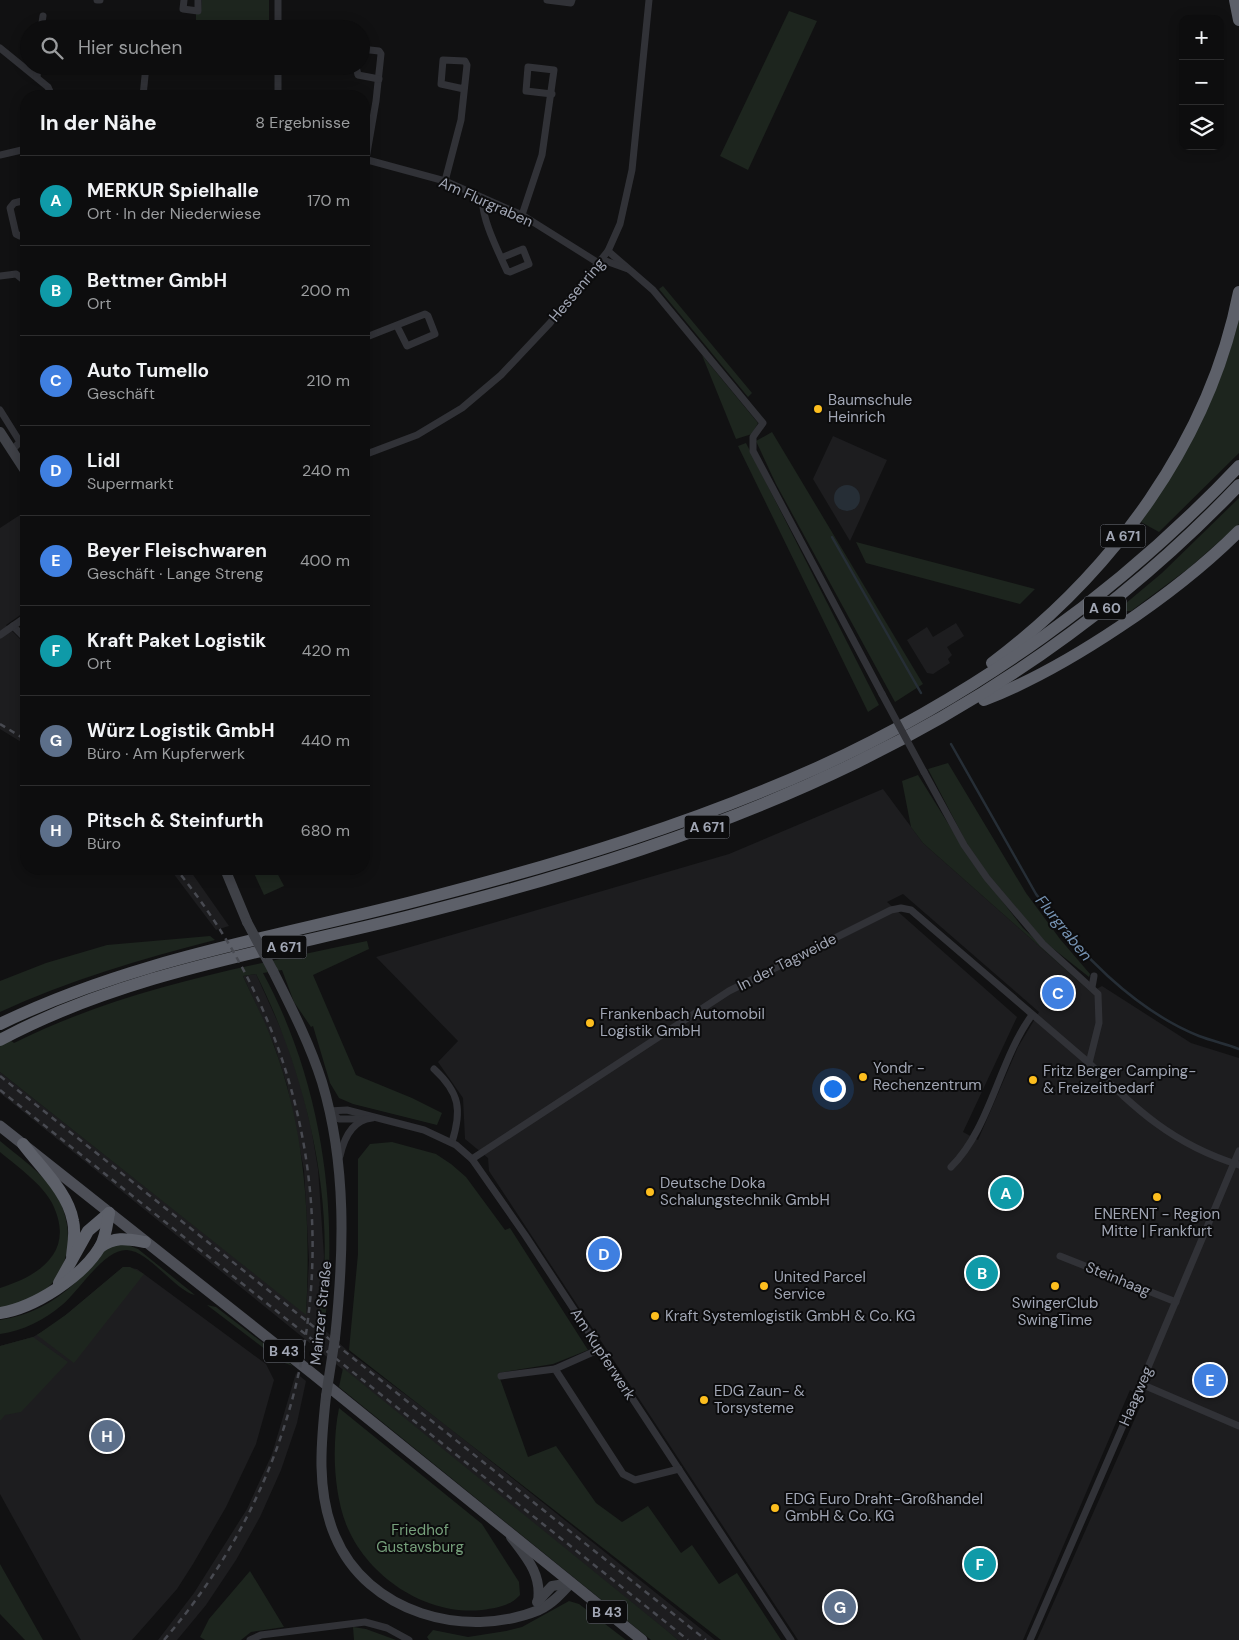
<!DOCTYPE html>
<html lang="de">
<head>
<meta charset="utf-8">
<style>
  body { margin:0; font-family:"DM Sans",sans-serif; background:#161617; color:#f1f3f6 }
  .controls { position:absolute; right:15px; top:15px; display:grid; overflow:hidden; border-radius:10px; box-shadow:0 2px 12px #0003 }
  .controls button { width:45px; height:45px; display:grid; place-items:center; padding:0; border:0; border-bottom:1px solid #2d2d2e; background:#0d0d0e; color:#f1f3f6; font:25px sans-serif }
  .you { position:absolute; left:832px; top:1088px; width:18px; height:18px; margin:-12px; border:4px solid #fff; border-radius:50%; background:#1a73e8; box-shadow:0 0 0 8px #1a73e833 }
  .badge { display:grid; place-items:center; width:32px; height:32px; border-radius:50%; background:#0b8043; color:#fff; font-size:16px; font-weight:700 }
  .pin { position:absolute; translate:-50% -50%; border:2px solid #fff; box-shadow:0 1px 5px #0006 }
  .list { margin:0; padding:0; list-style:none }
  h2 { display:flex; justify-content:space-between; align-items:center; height:65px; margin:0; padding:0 20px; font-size:21px }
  h2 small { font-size:16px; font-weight:400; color:#9a9c9e }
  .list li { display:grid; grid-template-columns:32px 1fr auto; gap:15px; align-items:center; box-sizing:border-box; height:90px; padding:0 20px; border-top:1px solid #2d2d2e }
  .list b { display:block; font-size:19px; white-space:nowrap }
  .list p { margin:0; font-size:16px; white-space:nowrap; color:#9a9c9e }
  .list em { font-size:16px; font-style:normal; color:#9a9c9e }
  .icon { flex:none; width:28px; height:28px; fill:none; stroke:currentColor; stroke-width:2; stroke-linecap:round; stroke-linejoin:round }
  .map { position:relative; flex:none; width:1239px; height:1640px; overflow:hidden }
  .search { position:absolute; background:#0d0d0e; box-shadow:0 2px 12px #0003; left:20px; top:20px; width:350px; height:55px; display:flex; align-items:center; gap:12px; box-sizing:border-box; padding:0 18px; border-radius:28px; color:#9a9c9e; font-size:19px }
  .panel { position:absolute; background:#0d0d0e; box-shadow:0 2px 12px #0003; left:20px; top:90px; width:350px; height:785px; border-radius:20px }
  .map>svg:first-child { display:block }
  .built { fill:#1d1d1f; fill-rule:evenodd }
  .green { fill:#1d251e }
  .water { fill:#262e36 }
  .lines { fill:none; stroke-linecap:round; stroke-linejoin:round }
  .stream { stroke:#262e36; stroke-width:2.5 }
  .street { stroke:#313237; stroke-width:7 }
  .secondary { stroke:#3f4147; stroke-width:10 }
  .primary { stroke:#4d4f57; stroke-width:11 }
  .highway { stroke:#5d6069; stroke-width:12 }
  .rail { stroke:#484a51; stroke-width:2.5; stroke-dasharray:6 5; stroke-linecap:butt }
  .street-bridge { stroke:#313237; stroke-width:7 }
  .secondary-bridge { stroke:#3f4147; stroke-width:10 }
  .poi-dot { fill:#fdbe1e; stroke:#0c0c0d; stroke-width:2 }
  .labels { text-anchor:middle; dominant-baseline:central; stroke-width:4; stroke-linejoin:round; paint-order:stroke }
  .shield { fill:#0c0c0d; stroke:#747882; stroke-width:1 }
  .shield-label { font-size:14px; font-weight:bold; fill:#a1a6b4 }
  .street-label { font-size:15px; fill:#a1a6b4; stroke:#0c0c0d }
  .poi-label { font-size:15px; fill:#a1a6b4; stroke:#0c0c0d; text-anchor:start }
  .park-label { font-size:15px; fill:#76a07b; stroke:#0c0c0d }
  .water-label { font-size:16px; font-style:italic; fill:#7592b2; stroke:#0c0c0d }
</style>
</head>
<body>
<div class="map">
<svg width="1239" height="1640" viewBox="0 0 1239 1640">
  <rect width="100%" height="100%" fill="#111112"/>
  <g class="built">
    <path d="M833 436 887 460 850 541 813 479Z"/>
    <path d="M26 511V611L6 625 26 645V745L0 729V528Z"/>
    <path d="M956 623 964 636 947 647 952 655 948 659 950 663 933 674 927 673 907 640 927 627 933 637Z"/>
    <path d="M883 789 923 843 1091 992 1102 986 1191 1043 1239 1058V1640H1037L1144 1398 1130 1390 1023 1640H798L489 1171 488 1158 465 1139 463 1098 438 1062 458 1041 376 957 729 854ZM903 894 1039 1012 1018 1047 978 1140 963 1132 1017 1017 887 902Z"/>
    <path d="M170 869H189L229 926 216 930Z"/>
    <path d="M256 974 285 1038 301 1086 311 1127 318 1169 324 1256 321 1304 317 1323 349 1352 442 1422 715 1640H678L0 1093V1072L306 1314 309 1260 304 1170 287 1085 274 1045 243 976Z"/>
    <path d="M123 1267 137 1269 266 1364 274 1380 256 1444 226 1507 193 1564 177 1589 132 1640H81L0 1494V1346L33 1337 55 1324Z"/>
    <path d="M296 1373 306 1381 297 1423 281 1470 260 1517 236 1560 206 1605 187 1628 177 1640H158L194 1593 247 1509 272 1454Z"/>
  </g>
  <g class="green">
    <path d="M202 0H269V27L196 20V12H201Z"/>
    <path d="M789 11 817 21 748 170 720 156Z"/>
    <path d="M663 286 752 393 748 397 659 289Z"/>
    <path d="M1239 318V453L1159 532 1141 522C1183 459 1222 392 1239 318Z"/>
    <path d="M702 355 758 423 752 434 736 439Z"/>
    <path d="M772 432 923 684 895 702 776 484 756 441Z"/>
    <path d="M746 443 879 705 868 712 738 446Z"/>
    <path d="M1239 498V524L1189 568 1131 611H1125V604L1162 573Z"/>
    <path d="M856 542 1035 589 1020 604 866 563Z"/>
    <path d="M948 763 1026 893 1060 939 1090 974 1089 977 1046 943 987 873 966 842 928 769Z"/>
    <path d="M918 775 972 862 1023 928 1092 993 923 843 911 827 902 781Z"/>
    <path d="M252 869H275L284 886 264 895Z"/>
    <path d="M210 936 215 940C141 959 69 980 0 1012V981L46 963 107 945Z"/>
    <path d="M367 941 369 949 313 975 356 1075 412 1098 442 1113 437 1125 353 1104 339 1098 330 1083 313 1026 311 1027 294 1002 282 970 263 973C321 1080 340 1209 324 1329L317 1323C341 1214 306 1072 256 974L243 976C253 999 266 1022 274 1046 306 1132 311 1223 306 1315L0 1072V1032L14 1043C124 988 247 966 367 941Z"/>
    <path d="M0 1141C17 1155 35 1168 49 1184 77 1218 76 1276 33 1298 23 1303 11 1305 0 1309V1288C41 1275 76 1251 52 1203 42 1184 17 1166 0 1152Z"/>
    <path d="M392 1142 436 1154 451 1164 466 1177 505 1230 510 1228 588 1350 553 1364 498 1373 528 1457 556 1446 596 1503 622 1522 648 1506 681 1553 692 1545 719 1584 737 1573 781 1640H721L349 1350 358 1254V1159L370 1144Z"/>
    <path d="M128 1245 138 1249 195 1295C177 1292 149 1251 127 1250 104 1249 79 1291 62 1305 44 1320 23 1331 0 1334V1320C29 1316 53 1303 75 1283 86 1272 97 1251 113 1246 117 1244 124 1245 128 1245Z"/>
    <path d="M123 1267H130L144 1274 74 1363 37 1335 67 1314Z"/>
    <path d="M207 1305 216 1307 293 1366 282 1362Z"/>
    <path d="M33 1337 68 1362 21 1412 5 1415 0 1421V1346Z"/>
    <path d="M343 1368 665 1629 678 1640H651L339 1387Z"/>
    <path d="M339 1408 482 1524 519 1582 520 1595C510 1606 497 1608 482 1610 426 1616 367 1577 346 1524 333 1490 332 1443 339 1408Z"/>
    <path d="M0 1564 43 1640H25L0 1614Z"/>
    <path d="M250 1571 284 1627 251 1632 241 1640H205L200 1637 209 1619Z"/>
    <path d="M569 1601 579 1604 626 1640H429L427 1637 433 1630 468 1637 506 1631 522 1627Z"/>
    <path d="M353 1627 366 1629 396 1640H354Z"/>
  </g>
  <circle class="water" cx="847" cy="498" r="13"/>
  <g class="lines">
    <g class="stream">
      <path d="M832 537 921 693"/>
      <path d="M951 744 1036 894C1076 950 1134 1010 1199 1036 1212 1041 1226 1044 1239 1049"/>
    </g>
    <g class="street">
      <path d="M97 0H100"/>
      <path d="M184 0 183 9 198 11V0"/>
      <path d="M278 0V29"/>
      <path d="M547 0 571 3 572 0"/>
      <path d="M41 29 43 16"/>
      <path d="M136 29H147"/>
      <path d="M0 48 48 87 52 96"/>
      <path d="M361 49 379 51 381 54 376 101 366 159"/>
      <path d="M356 66 358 75 379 79"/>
      <path d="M37 77 38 66"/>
      <path d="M143 96 146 66"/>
      <path d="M278 96V66"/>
      <path d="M24 150 26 163"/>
      <path d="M0 155 26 149"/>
      <path d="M364 159 445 181 522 215 600 264"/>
      <path d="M445 181 461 120 467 65 465 61 443 60 441 84 464 89"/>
      <path d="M483 198C480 216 499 253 507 271L510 272 529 264 523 249 501 258"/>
      <path d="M26 200 14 203 10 208 16 234 20 236 26 235"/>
      <path d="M522 215 542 155 554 70 528 67 526 91 552 94"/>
      <path d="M608 251 653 290 763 423 753 437V451L882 694"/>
      <path d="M603 260 628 269"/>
      <path d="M0 276 16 274 26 282"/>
      <path d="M364 338 425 314 428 316 435 334 407 346 397 326"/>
      <path d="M0 410 20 442 12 450"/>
      <path d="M364 455 417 435 462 408 501 375 550 323 608 251 620 224 632 170 649 0"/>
      <path d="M13 626 26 639"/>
      <path d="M0 635 26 617"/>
      <path d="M924 772 964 845 987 878 1043 944 1098 994 1099 1023 1089 1063C1137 1110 1172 1144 1239 1165"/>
      <path d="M1092 987 1094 976"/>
      <path d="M434 1069C460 1093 462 1110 452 1142"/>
      <path d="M329 1111 347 1110 424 1130 456 1145 472 1159 525 1235 791 1640"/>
      <path d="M329 1111 339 1119H363"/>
      <path d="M340 1156C344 1138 352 1120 372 1118"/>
      <path d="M472 1159 729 991 891 910 901 908 911 910 1089 1063"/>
      <path d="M951 1167C990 1129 999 1060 1032 1015"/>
      <path d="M1060 1256 1176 1302"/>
      <path d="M600 1349 555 1369 623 1474 635 1480 679 1469"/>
      <path d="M501 1376 555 1369"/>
      <path d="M1141 1384 1239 1426"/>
      <path d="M250 1640 261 1635 365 1622 387 1628 409 1640"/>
      <path d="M1030 1640 1141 1384 1239 1151"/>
    </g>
    <g class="secondary">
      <path d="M0 432 26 472"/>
      <path d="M225 869 247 922"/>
      <path d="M273 971C291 1007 310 1044 322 1082 347 1165 344 1253 335 1338"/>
      <path d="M326 1396C321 1442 316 1492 335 1536 367 1613 465 1640 539 1610 552 1604 562 1593 571 1583"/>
      <path d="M511 1537C526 1557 542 1574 538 1601"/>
      <path d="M537 1602 552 1586 571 1583"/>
    </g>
    <path class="primary" d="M0 1126 313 1374 642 1640"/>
    <g class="highway">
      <path d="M1235 0 1239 20"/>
      <path d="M992 663C1112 573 1210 441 1239 292"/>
      <path d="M984 700C1067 668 1176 594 1239 531"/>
      <path d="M0 1024C138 957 284 936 431 897 563 863 694 823 819 767 976 695 1120 592 1239 466"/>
      <path d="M0 1040C127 972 272 951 410 916 730 836 1006 729 1239 485"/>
      <path d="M23 1144C40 1167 68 1192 73 1221 76 1233 73 1245 72 1256"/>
      <path d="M100 1247C116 1236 127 1239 145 1242"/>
      <path d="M59 1283 88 1231 109 1213"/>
      <path d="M0 1313C34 1308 82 1277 100 1247 106 1237 107 1224 109 1213"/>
    </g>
    <g class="rail">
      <path d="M0 724 26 740"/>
      <path d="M0 1076 706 1640"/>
      <path d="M0 1090 688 1640"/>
      <path d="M164 1640C356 1417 364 1098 176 869"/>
    </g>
    <path class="street-bridge" d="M882 694 924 772"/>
    <g class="secondary-bridge">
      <path d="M247 922 273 971"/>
      <path d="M326 1396 335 1338"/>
    </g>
  </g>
  <g class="poi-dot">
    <circle cx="818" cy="409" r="5"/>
    <circle cx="590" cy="1023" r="5"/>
    <circle cx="863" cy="1077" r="5"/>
    <circle cx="1033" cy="1080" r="5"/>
    <circle cx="650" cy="1192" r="5"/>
    <circle cx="1157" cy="1197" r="5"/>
    <circle cx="764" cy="1286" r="5"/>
    <circle cx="1055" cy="1286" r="5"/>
    <circle cx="655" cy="1316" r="5"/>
    <circle cx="704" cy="1400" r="5"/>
    <circle cx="775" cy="1508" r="5"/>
  </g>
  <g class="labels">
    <g class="shield">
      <rect x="1100.5" y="524.5" width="45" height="23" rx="4"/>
      <rect x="1084" y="596.5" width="42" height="23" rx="4"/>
      <rect x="684.5" y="815.5" width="45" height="23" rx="4"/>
      <rect x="261.5" y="935.5" width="45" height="23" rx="4"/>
      <rect x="264" y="1339.5" width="40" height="23" rx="4"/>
      <rect x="587" y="1600.5" width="40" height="23" rx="4"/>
    </g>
    <g class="shield-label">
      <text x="1123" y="536">A 671</text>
      <text x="1105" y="608">A 60</text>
      <text x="707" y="827">A 671</text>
      <text x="284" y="947">A 671</text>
      <text x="284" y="1351">B 43</text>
      <text x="607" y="1612">B 43</text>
    </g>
    <g class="street-label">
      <text transform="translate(486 202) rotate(24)">Am Flurgraben</text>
      <text transform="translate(577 290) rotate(-50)">Hessenring</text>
      <text transform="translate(787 962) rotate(-27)">In der Tagweide</text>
      <text transform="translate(1118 1279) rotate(22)">Steinhaag</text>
      <text transform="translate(321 1313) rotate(-84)">Mainzer Straße</text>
      <text transform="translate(603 1354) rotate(57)">Am Kupferwerk</text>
      <text transform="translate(1136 1396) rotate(-67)">Haagweg</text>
    </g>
    <g class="poi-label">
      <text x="828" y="400">Baumschule<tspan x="828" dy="17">Heinrich</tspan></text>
      <text x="600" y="1014">Frankenbach Automobil<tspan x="600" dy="17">Logistik GmbH</tspan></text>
      <text x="873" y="1068">Yondr -<tspan x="873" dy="17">Rechenzentrum</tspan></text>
      <text x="1043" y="1071">Fritz Berger Camping-<tspan x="1043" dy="17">&amp; Freizeitbedarf</tspan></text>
      <text x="660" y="1183">Deutsche Doka<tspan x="660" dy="17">Schalungstechnik GmbH</tspan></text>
      <text x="1157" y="1214" text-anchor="middle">ENERENT - Region<tspan x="1157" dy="17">Mitte | Frankfurt</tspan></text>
      <text x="774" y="1277">United Parcel<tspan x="774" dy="17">Service</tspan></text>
      <text x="1055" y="1303" text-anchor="middle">SwingerClub<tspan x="1055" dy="17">SwingTime</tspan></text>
      <text x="665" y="1316">Kraft Systemlogistik GmbH &amp; Co. KG</text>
      <text x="714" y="1391">EDG Zaun- &amp;<tspan x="714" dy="17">Torsysteme</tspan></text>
      <text x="785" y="1499">EDG Euro Draht-Großhandel<tspan x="785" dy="17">GmbH &amp; Co. KG</tspan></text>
    </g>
    <g class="park-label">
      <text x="420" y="1530">Friedhof<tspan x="420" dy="17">Gustavsburg</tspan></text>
    </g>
    <g class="water-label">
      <text transform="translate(1064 928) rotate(51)">Flurgraben</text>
    </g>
  </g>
</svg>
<div class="controls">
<button>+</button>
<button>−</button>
<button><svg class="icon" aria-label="layers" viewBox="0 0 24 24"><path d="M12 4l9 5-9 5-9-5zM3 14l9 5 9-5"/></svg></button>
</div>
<div class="you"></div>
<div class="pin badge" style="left:1006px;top:1193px;background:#0f9aa8">A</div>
<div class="pin badge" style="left:982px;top:1273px;background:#0f9aa8">B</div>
<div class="pin badge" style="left:1058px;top:993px;background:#3f7fe0">C</div>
<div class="pin badge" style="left:604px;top:1254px;background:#3f7fe0">D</div>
<div class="pin badge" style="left:1210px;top:1380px;background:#3f7fe0">E</div>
<div class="pin badge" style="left:980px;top:1564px;background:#0f9aa8">F</div>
<div class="pin badge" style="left:840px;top:1607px;background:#5c6f8a">G</div>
<div class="pin badge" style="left:107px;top:1436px;background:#5c6f8a">H</div>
<div class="search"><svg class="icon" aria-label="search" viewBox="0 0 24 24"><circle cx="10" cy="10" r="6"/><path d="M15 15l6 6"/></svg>Hier suchen</div>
<section class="panel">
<h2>In der Nähe<small>8 Ergebnisse</small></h2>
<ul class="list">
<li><span class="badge" style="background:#0f9aa8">A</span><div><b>MERKUR Spielhalle</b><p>Ort · In der Niederwiese</p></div><em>170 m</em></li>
<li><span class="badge" style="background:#0f9aa8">B</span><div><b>Bettmer GmbH</b><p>Ort</p></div><em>200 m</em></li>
<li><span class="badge" style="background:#3f7fe0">C</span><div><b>Auto Tumello</b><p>Geschäft</p></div><em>210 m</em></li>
<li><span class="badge" style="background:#3f7fe0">D</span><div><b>Lidl</b><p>Supermarkt</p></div><em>240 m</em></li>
<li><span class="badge" style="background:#3f7fe0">E</span><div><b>Beyer Fleischwaren</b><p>Geschäft · Lange Streng</p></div><em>400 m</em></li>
<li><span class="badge" style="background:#0f9aa8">F</span><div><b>Kraft Paket Logistik</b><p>Ort</p></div><em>420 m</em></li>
<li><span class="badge" style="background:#5c6f8a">G</span><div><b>Würz Logistik GmbH</b><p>Büro · Am Kupferwerk</p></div><em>440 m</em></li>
<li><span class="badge" style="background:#5c6f8a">H</span><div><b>Pitsch &amp; Steinfurth</b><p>Büro</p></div><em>680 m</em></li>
</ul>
</section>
</div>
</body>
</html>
